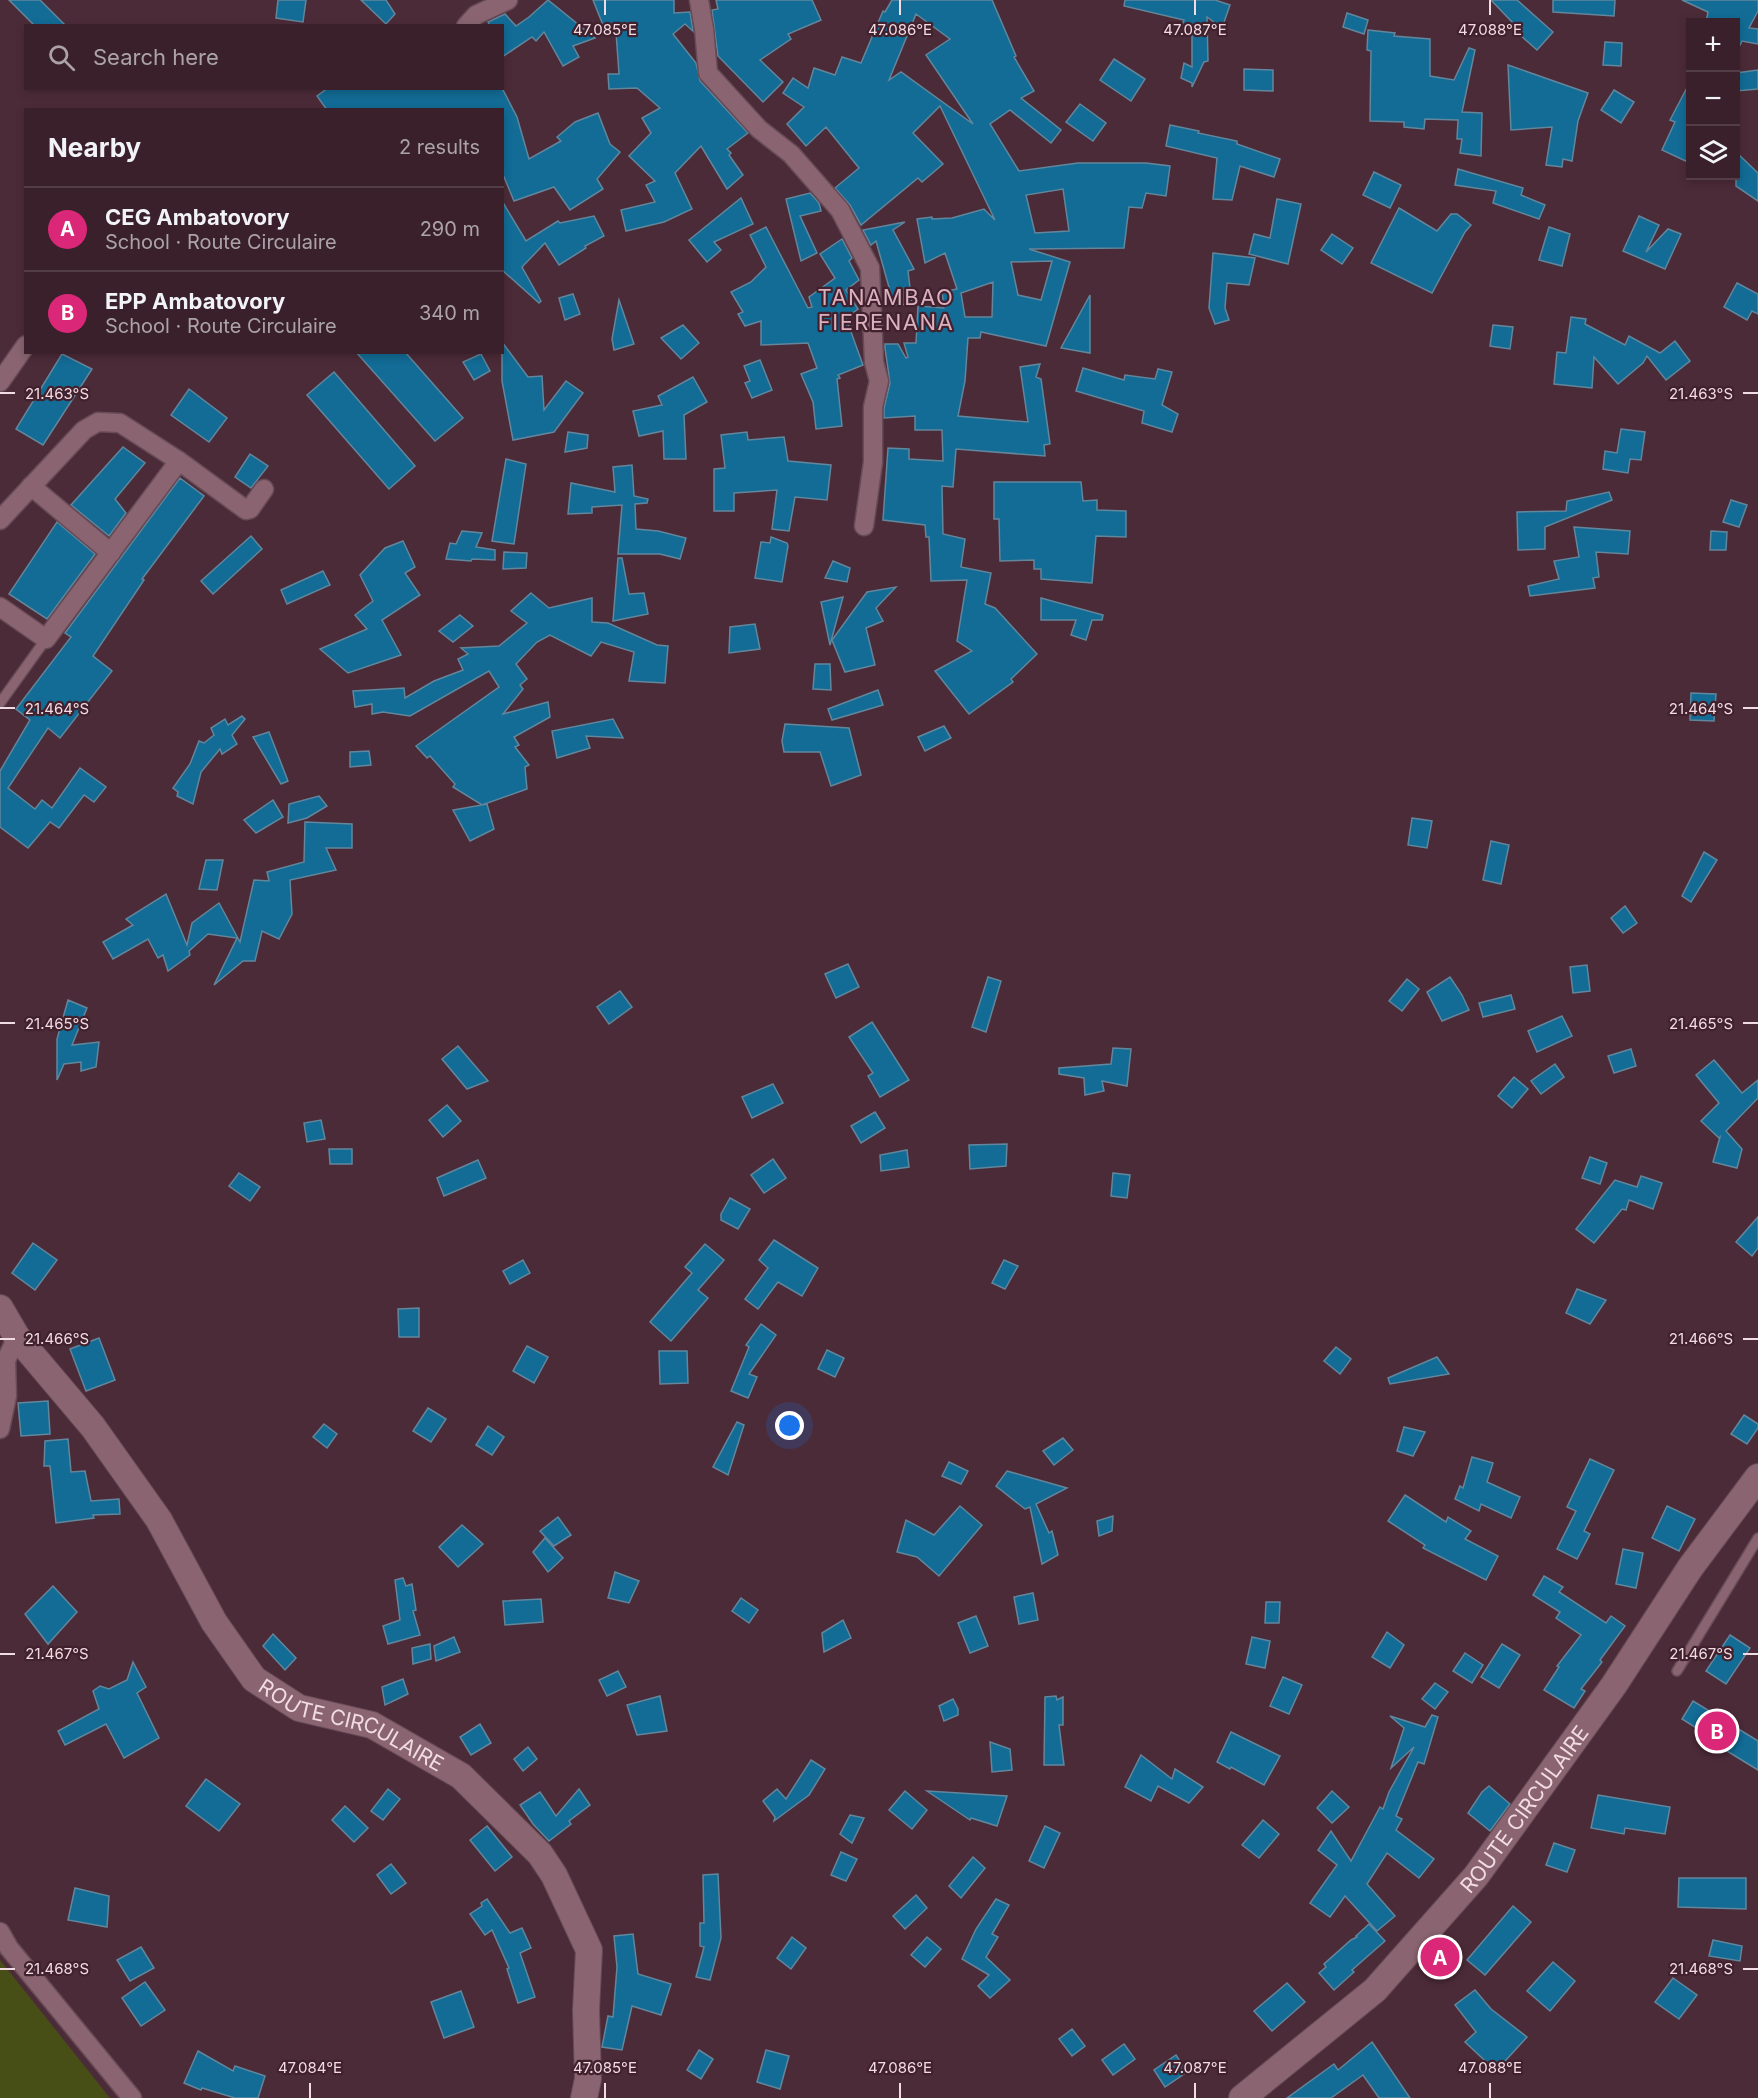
<!DOCTYPE html>
<html lang="en">
<head>
<meta charset="utf-8">
<style>
  body { margin:0; font-family:Inter,sans-serif; background:#402832; color:#f1f3f6 }
  .controls { position:absolute; right:18px; top:18px; display:grid; overflow:hidden; border-radius:0px; box-shadow:0 3px 9px #0003 }
  .controls button { width:54px; height:54px; display:grid; place-items:center; padding:0; border:0; border-bottom:2px solid #533e47; background:#39202a; color:#f1f3f6; font:30px sans-serif }
  .you { position:absolute; left:790px; top:1426px; width:21px; height:21px; margin:-15px; border:4px solid #fff; border-radius:50%; background:#1a73e8; box-shadow:0 0 0 9px #1a73e833 }
  .badge { display:grid; place-items:center; width:39px; height:39px; border-radius:50%; background:#db2777; color:#fff; font-size:20px; font-weight:700 }
  .pin { position:absolute; translate:-50% -50%; border:3px solid #fff; box-shadow:0 2px 6px #0006 }
  .list { margin:0; padding:0; list-style:none }
  h2 { display:flex; justify-content:space-between; align-items:center; height:78px; margin:0; padding:0 24px; font-size:26px }
  h2 small { font-size:20px; font-weight:400; color:#aba3a8 }
  .list li { display:grid; grid-template-columns:39px 1fr auto; gap:18px; align-items:center; box-sizing:border-box; height:84px; padding:0 24px; border-top:2px solid #533e47 }
  .list b { display:block; font-size:22px; white-space:nowrap }
  .list p { margin:0; font-size:20px; white-space:nowrap; color:#aba3a8 }
  .list em { font-size:20px; font-style:normal; color:#aba3a8 }
  .icon { flex:none; width:33px; height:33px; fill:none; stroke:currentColor; stroke-width:2; stroke-linecap:round; stroke-linejoin:round }
  .map { position:relative; flex:none; width:1758px; height:2098px; overflow:hidden }
  .search { position:absolute; background:#39202a; box-shadow:0 3px 9px #0003; left:24px; top:24px; width:480px; height:66px; display:flex; align-items:center; gap:15px; box-sizing:border-box; padding:0 21px; border-radius:0px; color:#aba3a8; font-size:22px }
  .panel { position:absolute; background:#39202a; box-shadow:0 3px 9px #0003; left:24px; top:108px; width:480px; height:246px; border-radius:0px }
  .map>svg:first-child { display:block }
  .green { fill:#474e16 }
  .building { fill:#126c96; stroke:#62869c; stroke-width:1.5; fill-rule:evenodd }
  .lines { fill:none; stroke-linecap:round; stroke-linejoin:round }
  .lane-casing { stroke:#674b56; stroke-width:12 }
  .street-casing { stroke:#674b56; stroke-width:21 }
  .secondary-casing { stroke:#674b56; stroke-width:28 }
  .lane { stroke:#8a6471; stroke-width:9 }
  .street { stroke:#8a6471; stroke-width:18 }
  .secondary { stroke:#8a6471; stroke-width:26 }
  .ticks { fill:none; stroke:#f2dce3; stroke-width:2 }
  .labels { text-anchor:middle; dominant-baseline:central; stroke-width:4.5; stroke-linejoin:round; paint-order:stroke }
  .street-label { font-size:21px; fill:#f2dce3; stroke:#41212d }
  .neighbourhood-label { font-size:22px; letter-spacing:1.5px; fill:#dbb1bf; stroke:#41212d }
  .ticks-label { font-size:15px; text-anchor:middle; fill:#f2dce3; stroke:#41212d; stroke-width:4.5; stroke-linejoin:round; paint-order:stroke }
</style>
</head>
<body>
<div class="map">
<svg width="1758" height="2098" viewBox="0 0 1758 2098">
  <rect width="100%" height="100%" fill="#4c2b38"/>
  <path class="green" d="M0 1960 110 2098H0Z"/>
  <g class="building">
    <path d="M9 0H40L66 26H35Z"/>
    <path d="M278 0H306L303 22 276 18Z"/>
    <path d="M361 0H386L395 14 386 24Z"/>
    <path d="M548 0 595 38 573 46 579 57 563 66 544 32 536 41 532 37 502 57V26H490L488 22 505 14 516 26 529 17Z"/>
    <path d="M593 0H674V13L690 12 693 31 685 24 673 34 696 63 700 81 748 133 727 149 731 153 729 155 743 175 727 189 701 146 675 173 692 209 664 222 626 231 621 210 655 202 646 185 655 181 629 156 651 133 642 118 660 108 637 88 609 89 608 74H619L616 32 607 35Z"/>
    <path d="M716 0H812L821 20 788 34 791 39 760 60 783 82 763 102 718 56 712 10 718 9Z"/>
    <path d="M892 0H992L1016 56 1014 57 1034 91 1021 98 1061 130 1051 143 1010 110 990 124 1019 171 1078 163H1146L1170 166 1166 196 1146 193 1142 208 1129 207 1124 248 1029 249 1070 262 1046 346 981 332 980 338H968L965 381 958 416 1028 422 1020 367 1040 364 1036 377 1041 379 1050 444 1044 445 1045 456 956 449 953 487 942 486 943 534 965 539 961 567 991 573 985 604 995 608 1037 654 1011 679 1013 682 969 714 935 671 972 651 957 641 967 580 931 581 929 537H926L925 525 883 520 888 448 909 449V459L943 461 942 430H915V416L884 418V408L890 383 885 348V344H898L906 358 908 357 904 343H916L918 306 944 308 942 292 957 289 945 253 925 263 917 219 932 217V219L952 218 984 209 995 220 940 106 913 133 943 164 922 182 918 178 861 225 850 205 835 188 859 168 826 127 806 146 787 124 804 107 783 93 793 78 808 88 814 68 835 75 842 57 861 63 883 11 885 12ZM916 14 950 39 926 55 973 124 901 72 889 80ZM1063 189 1069 231 1035 233 1026 195ZM1052 261 1041 300 1018 295 1011 262ZM993 282 992 317H965L961 293Z"/>
    <path d="M1125 0H1215L1230 5 1222 28 1207 17 1208 61 1204 62 1192 87V83L1181 78 1184 63 1192 67V30L1182 25 1184 20 1124 6Z"/>
    <path d="M1491 0H1517L1553 32 1537 50 1509 25 1512 22Z"/>
    <path d="M1553 0H1615L1614 16 1553 12Z"/>
    <path d="M1682 0H1758V11L1749 28 1758 29V44L1742 41 1736 53V22H1706L1708 12Z"/>
    <path d="M1347 13 1368 20 1364 34 1343 27Z"/>
    <path d="M1368 30 1395 33 1394 36 1430 39V76L1454 80 1469 48 1475 50 1462 112 1482 113 1481 156 1460 153 1462 139H1457L1458 120 1425 119 1424 129 1404 127V122L1370 121 1371 51 1367 50Z"/>
    <path d="M1605 42 1622 43 1621 66 1603 65Z"/>
    <path d="M1114 59 1145 79 1131 101 1100 80Z"/>
    <path d="M1508 65 1588 93 1578 121 1572 161 1563 159 1562 167 1546 165 1552 127 1511 130Z"/>
    <path d="M1244 69 1273 70V91L1244 90Z"/>
    <path d="M1758 70V89L1736 91V73Z"/>
    <path d="M1690 82V163L1662 150 1675 122 1670 120Z"/>
    <path d="M328 88H502L517 117 529 159 561 141 557 137 575 122 598 113 610 144 620 152 597 179 603 189 570 210 554 187 514 201 502 172V110H327L317 96Z"/>
    <path d="M1614 90 1634 102 1621 123 1601 110Z"/>
    <path d="M1080 104 1106 123 1093 141 1066 122Z"/>
    <path d="M1170 125 1199 131 1198 133 1237 141V144L1280 159 1274 177 1240 166 1232 200 1213 199 1217 158 1166 146Z"/>
    <path d="M1736 152 1758 173V201L1736 186Z"/>
    <path d="M1458 169 1523 188 1521 195 1545 205 1539 219 1493 203 1496 191 1455 185Z"/>
    <path d="M1374 172 1401 185 1390 208 1363 195Z"/>
    <path d="M810 193 819 203 821 211 800 216 817 253 801 261 786 199Z"/>
    <path d="M741 198 753 224 714 242 721 250 707 262 689 240Z"/>
    <path d="M1277 199 1301 204 1288 264 1249 254 1254 234 1270 238Z"/>
    <path d="M502 201 526 241 558 221 560 223 594 216 604 236 585 246 586 248 559 265 545 243 522 267 541 301 539 303 502 270Z"/>
    <path d="M1399 208 1437 231 1451 214H1457L1471 225 1465 232 1432 293 1371 263Z"/>
    <path d="M1639 216 1659 225 1646 252 1668 229 1681 234 1665 269 1623 251Z"/>
    <path d="M905 222 893 230 914 269 908 271 912 304 894 305 876 241 871 245 863 230Z"/>
    <path d="M766 227 808 308 812 307 809 297 835 278 820 254 842 239 852 258 849 261 859 280 846 290 858 309 846 318 863 365 838 375 840 378 837 379 842 426 816 429 813 402 801 374 817 368 808 343 761 345V321L745 326 738 314 743 312 731 292 751 282 766 267 750 235Z"/>
    <path d="M1549 227 1570 234 1562 266 1539 260Z"/>
    <path d="M1332 234 1353 248 1342 264 1321 250Z"/>
    <path d="M1213 253 1255 258 1249 285 1227 283 1225 308 1229 320 1215 324 1209 308Z"/>
    <path d="M1737 283 1758 294V314L1752 311 1747 320 1724 307Z"/>
    <path d="M573 294 580 314 565 320 559 298Z"/>
    <path d="M1090 295V353L1061 348Z"/>
    <path d="M619 300 634 344 614 350 612 339Z"/>
    <path d="M1571 317 1586 319 1585 324 1625 345 1629 336 1660 353 1675 341 1690 361 1666 380 1647 356 1643 363 1618 384 1594 357 1592 388 1554 384 1557 352 1566 353Z"/>
    <path d="M683 325 699 343 681 359 661 338Z"/>
    <path d="M1493 325 1513 327 1510 349 1490 346Z"/>
    <path d="M502 342 528 377 542 376 544 410 566 381 583 393 554 432 513 440 502 381Z"/>
    <path d="M356 352H405L463 418 435 441Z"/>
    <path d="M62 354 92 369 43 445 16 429Z"/>
    <path d="M481 354 490 371 474 380 463 362Z"/>
    <path d="M760 360 772 390 752 398 745 383 750 381 744 366Z"/>
    <path d="M1083 368 1124 380 1125 375 1155 379 1158 369 1172 372 1162 405 1178 414 1172 432 1142 423 1144 411 1076 391Z"/>
    <path d="M334 372 415 466 389 489 307 395Z"/>
    <path d="M693 377 707 402 684 415 686 459H664L663 431 639 436 633 411 662 405 658 396Z"/>
    <path d="M189 389 227 418 209 442 171 415Z"/>
    <path d="M1621 429 1645 432 1641 460 1630 459 1628 473 1603 469 1605 451 1617 453Z"/>
    <path d="M568 432 588 435 587 448 565 452Z"/>
    <path d="M747 432 748 440 784 437 788 461 831 465 827 500 795 497 789 531 772 529 777 490 734 493V511H714V469L725 468 721 435Z"/>
    <path d="M123 447 145 463 115 499 126 513 109 536 71 505Z"/>
    <path d="M250 454 268 466 251 488 235 477Z"/>
    <path d="M506 459 526 464 514 544 492 541Z"/>
    <path d="M632 465 634 496 648 499 647 503 635 504 636 529 658 531 686 538 680 559 660 554H618L622 505 592 507V513L568 514 571 483 615 492 613 467Z"/>
    <path d="M180 478 204 496 142 579 144 580 93 656 112 671 60 738 48 728 8 788 35 809 42 800 52 808 80 768 106 787 94 802 84 795 59 828 50 822 28 848 0 827V771L30 720 16 709 71 637 65 633Z"/>
    <path d="M994 482H1081L1083 501 1097 500V510L1126 511V537L1096 536 1092 583 1041 579V569H1034V560L1000 561 999 519H994Z"/>
    <path d="M1609 492 1612 500 1545 527V549L1518 550 1517 512 1566 511 1567 501Z"/>
    <path d="M1731 500 1747 505 1739 527 1723 522Z"/>
    <path d="M57 522 95 554 47 619 9 594Z"/>
    <path d="M1574 527 1630 531 1628 554 1596 552 1599 577 1593 578 1595 588 1530 596 1528 586 1559 579 1554 561 1579 557Z"/>
    <path d="M462 531 482 533 476 547 495 550V560L472 559 471 561 446 559 450 543 456 544Z"/>
    <path d="M1711 531 1727 532 1726 550H1710Z"/>
    <path d="M251 536 262 549 213 594 201 581Z"/>
    <path d="M771 537 787 543 788 546 782 582 755 578 761 542 770 543Z"/>
    <path d="M403 541 415 567 405 573 420 595 382 620 401 655 348 673 320 649 367 629 355 615 373 601 360 575 385 548Z"/>
    <path d="M504 552 527 553 526 568 503 569Z"/>
    <path d="M618 558H622L629 594 644 593 648 614 613 621Z"/>
    <path d="M833 561 850 568 847 582 825 578Z"/>
    <path d="M323 571 330 585 287 604 281 590Z"/>
    <path d="M896 587 876 608 883 621 866 628 875 665 845 672 832 640 867 592Z"/>
    <path d="M531 593 549 608 592 598V622L608 623 657 645 668 646 665 683 629 681 634 652 601 642 591 656 550 635 537 642 516 664 527 679 520 685 523 689 503 714 548 702 550 717 514 737 519 745 515 747 529 765 525 767 527 789 482 805 453 787 455 784 430 756 427 758 416 746 499 687 489 671 410 716 383 712 372 714V704L355 707 353 691 404 688 405 698 434 681 463 670 458 659 468 654 461 648 499 646 527 623 511 611Z"/>
    <path d="M843 597 830 645 821 602Z"/>
    <path d="M1041 598 1103 615 1102 620H1092L1086 640 1071 635 1076 620H1041Z"/>
    <path d="M460 615 473 626 453 642 439 631Z"/>
    <path d="M755 624 760 649 729 653 730 627Z"/>
    <path d="M815 664H830L831 690 813 689Z"/>
    <path d="M878 690 883 705 832 720 828 709Z"/>
    <path d="M1691 693 1716 694 1714 721 1690 720Z"/>
    <path d="M242 716 245 719 232 735 237 744 222 754 220 749 201 772 193 804 177 796 178 792 173 788 190 764 199 741 204 743 214 735 211 728 225 719 228 725Z"/>
    <path d="M613 719 623 738 586 736 590 748 557 758 552 731Z"/>
    <path d="M785 724 849 728 861 775 831 786 820 752H784L782 741Z"/>
    <path d="M944 726 951 738 925 751 918 737Z"/>
    <path d="M269 732 288 781 281 784 253 737Z"/>
    <path d="M369 751 371 765 350 767V752Z"/>
    <path d="M319 796 327 806 307 818 288 823 289 804Z"/>
    <path d="M273 800 283 817 256 833 244 820Z"/>
    <path d="M487 804 494 829 470 841 453 810Z"/>
    <path d="M1412 818 1432 821 1427 848 1408 845Z"/>
    <path d="M305 822 352 824V848H326L336 870 290 880 292 914 279 939 262 931 255 961H243L214 985 237 938 208 934 189 951 190 955 168 971 163 955 158 958 148 939 113 959 103 942 133 925 126 919 166 894 187 945 192 923 219 903 240 942 254 880 269 881 267 872 304 862Z"/>
    <path d="M1491 841 1509 845 1501 884 1483 880Z"/>
    <path d="M1704 852 1717 860 1691 902 1682 896Z"/>
    <path d="M206 860H223L217 890 199 889Z"/>
    <path d="M1625 906 1637 923 1623 933 1611 918Z"/>
    <path d="M848 964 859 987 836 998 825 974Z"/>
    <path d="M1587 965 1590 991 1573 993 1570 967Z"/>
    <path d="M988 977 1001 981 986 1032 972 1027Z"/>
    <path d="M1450 977 1462 995 1469 1010 1442 1021 1427 992Z"/>
    <path d="M1407 979 1419 989 1402 1011 1389 1001Z"/>
    <path d="M620 991 632 1007 609 1024 597 1007Z"/>
    <path d="M1511 995 1515 1009 1483 1017 1479 1003Z"/>
    <path d="M68 1000 87 1008 72 1045 99 1042 96 1067 81 1071V1062L64 1064 57 1080V1039Z"/>
    <path d="M1562 1016 1572 1036 1537 1052 1528 1031Z"/>
    <path d="M872 1022 909 1080 880 1097 868 1076 873 1073 849 1037Z"/>
    <path d="M458 1046 488 1081 467 1089 442 1059Z"/>
    <path d="M1113 1048 1131 1049 1127 1086 1102 1081 1104 1091 1085 1095 1084 1078 1059 1074V1068L1111 1064Z"/>
    <path d="M1631 1049 1636 1066 1614 1073 1608 1056Z"/>
    <path d="M1714 1060 1742 1093 1758 1080V1098L1726 1131 1742 1149 1737 1168 1713 1162 1720 1137 1719 1138 1701 1121 1719 1103 1696 1075Z"/>
    <path d="M1555 1064 1564 1077 1541 1094 1531 1081Z"/>
    <path d="M1514 1077 1528 1089 1512 1108 1498 1096Z"/>
    <path d="M773 1084 783 1103 752 1118 742 1097Z"/>
    <path d="M447 1105 461 1121 443 1137 429 1120Z"/>
    <path d="M875 1112 885 1128 861 1143 851 1126Z"/>
    <path d="M321 1120 325 1139 307 1142 304 1123Z"/>
    <path d="M1007 1144 1006 1166 970 1169 969 1145Z"/>
    <path d="M329 1149H352V1164H330Z"/>
    <path d="M907 1150 909 1167 881 1171 880 1155Z"/>
    <path d="M1590 1157 1607 1163 1600 1184 1582 1178Z"/>
    <path d="M773 1159 786 1178 764 1193 751 1175Z"/>
    <path d="M478 1160 486 1178 444 1196 437 1178Z"/>
    <path d="M239 1173 260 1187 250 1201 229 1186Z"/>
    <path d="M1113 1173 1130 1175 1127 1198 1111 1196Z"/>
    <path d="M1641 1176 1662 1183 1653 1209 1629 1200 1626 1210 1622 1209 1594 1243 1576 1229 1615 1180 1637 1187Z"/>
    <path d="M730 1198 750 1209 738 1229 721 1220V1214Z"/>
    <path d="M1758 1217V1248L1752 1256 1736 1242Z"/>
    <path d="M774 1240 818 1268 802 1296 778 1282 758 1309 745 1299 768 1268 759 1260Z"/>
    <path d="M33 1243 57 1260 35 1290 12 1273Z"/>
    <path d="M705 1244 724 1260 698 1290 708 1298 671 1341 650 1322 692 1273 685 1267Z"/>
    <path d="M523 1260 530 1273 510 1284 503 1271Z"/>
    <path d="M1004 1260 1018 1266 1005 1289 992 1283Z"/>
    <path d="M1577 1289 1606 1300 1590 1324 1566 1313Z"/>
    <path d="M419 1308V1337H399L398 1309Z"/>
    <path d="M761 1324 776 1335 749 1374 757 1377 748 1398 731 1391 749 1347 746 1345Z"/>
    <path d="M99 1338 115 1380 86 1391 70 1349Z"/>
    <path d="M527 1346 548 1357 534 1383 513 1371Z"/>
    <path d="M1336 1347 1351 1359 1340 1374 1324 1361Z"/>
    <path d="M827 1350 844 1358 835 1377 818 1369Z"/>
    <path d="M659 1351H687L688 1383 660 1384Z"/>
    <path d="M1437 1357 1449 1374 1390 1384 1388 1378Z"/>
    <path d="M48 1401 50 1434 21 1436 18 1403Z"/>
    <path d="M428 1408 446 1419 431 1442 413 1431Z"/>
    <path d="M1744 1415 1758 1424V1428L1747 1444 1731 1434Z"/>
    <path d="M737 1422 744 1425 728 1475 713 1467Z"/>
    <path d="M324 1424 337 1434 327 1448 313 1437Z"/>
    <path d="M488 1426 504 1437 492 1455 476 1445Z"/>
    <path d="M1404 1427 1425 1432 1413 1456 1397 1451Z"/>
    <path d="M1063 1438 1073 1450 1054 1465 1043 1451Z"/>
    <path d="M68 1439 71 1472 85 1471 91 1501 119 1499 120 1514 93 1515 94 1518 56 1523 50 1466H44L45 1441Z"/>
    <path d="M1472 1457 1493 1463 1487 1482 1520 1497 1511 1518 1481 1504 1479 1511 1455 1499 1460 1486 1463 1488Z"/>
    <path d="M1590 1459 1614 1470 1584 1531 1590 1534 1577 1559 1557 1549 1576 1511 1567 1507Z"/>
    <path d="M949 1462 968 1471 961 1484 942 1476Z"/>
    <path d="M1007 1471 1067 1488 1036 1504 1049 1533 1052 1531 1058 1555 1042 1564 1030 1507 1025 1509 996 1486Z"/>
    <path d="M1405 1495 1446 1522 1448 1517 1471 1531 1465 1539 1498 1556 1486 1580 1423 1548 1425 1545 1388 1521Z"/>
    <path d="M960 1506 982 1525 939 1576 917 1557 897 1552 906 1520 934 1535Z"/>
    <path d="M1667 1506 1695 1519 1679 1551 1652 1538Z"/>
    <path d="M1113 1516 1112 1531 1099 1536 1097 1521Z"/>
    <path d="M558 1517 571 1535 554 1546 540 1531Z"/>
    <path d="M462 1525 483 1544 458 1567 439 1547Z"/>
    <path d="M545 1538 563 1558 548 1572 533 1552Z"/>
    <path d="M1623 1549 1643 1553 1636 1588 1616 1584Z"/>
    <path d="M615 1572 639 1581 629 1603 608 1598Z"/>
    <path d="M1544 1576 1563 1587 1559 1592 1606 1623 1611 1616 1625 1626 1600 1660 1602 1662 1581 1689 1585 1691 1574 1708 1544 1690 1559 1667 1557 1666 1581 1635 1556 1618 1560 1612 1533 1595Z"/>
    <path d="M403 1578 406 1586 412 1584 416 1610 413 1611 420 1635 388 1644 383 1626 400 1620 395 1580Z"/>
    <path d="M53 1586 77 1612 48 1644 25 1614Z"/>
    <path d="M1033 1593 1038 1620 1019 1624 1014 1597Z"/>
    <path d="M741 1598 758 1610 749 1623 732 1611Z"/>
    <path d="M541 1599 543 1622 505 1625 503 1601Z"/>
    <path d="M1266 1602H1280L1279 1623H1265Z"/>
    <path d="M976 1616 988 1646 970 1653 958 1623Z"/>
    <path d="M843 1620 851 1638 824 1652 822 1633Z"/>
    <path d="M1387 1632 1404 1645 1390 1668 1372 1657Z"/>
    <path d="M273 1634 296 1658 285 1670 263 1646Z"/>
    <path d="M1730 1635 1750 1648 1726 1684 1706 1671Z"/>
    <path d="M454 1637 460 1652 436 1661 434 1646Z"/>
    <path d="M1252 1637 1270 1641 1265 1668 1246 1664Z"/>
    <path d="M430 1644 431 1659 413 1664 412 1648Z"/>
    <path d="M1502 1644 1520 1655 1499 1688 1481 1677Z"/>
    <path d="M1465 1653 1483 1665 1472 1683 1453 1671Z"/>
    <path d="M133 1662 146 1687 137 1693 159 1738 124 1758 106 1724 65 1745 58 1731 99 1709 93 1691 100 1686 109 1689 127 1680Z"/>
    <path d="M618 1671 626 1687 607 1696 599 1680Z"/>
    <path d="M1283 1677 1302 1685 1289 1714 1270 1706Z"/>
    <path d="M403 1679 408 1694 385 1705 382 1687Z"/>
    <path d="M1435 1683 1448 1692 1435 1709 1422 1699Z"/>
    <path d="M660 1696 667 1731 637 1735 627 1705Z"/>
    <path d="M1056 1696 1057 1700 1063 1697V1725H1059L1064 1765H1044L1045 1697Z"/>
    <path d="M953 1699 958 1709V1715L944 1721 939 1706Z"/>
    <path d="M1693 1701 1758 1741V1770L1704 1737 1706 1734 1682 1719Z"/>
    <path d="M1432 1715 1438 1717 1424 1764 1418 1762 1396 1816 1402 1819 1396 1830 1434 1859 1419 1878 1387 1853 1367 1884 1395 1916 1377 1931 1345 1896 1330 1917 1310 1903 1337 1865 1318 1850 1331 1831 1351 1861 1380 1807 1383 1809 1389 1792 1414 1747 1391 1768 1404 1728 1390 1716 1425 1727Z"/>
    <path d="M480 1724 491 1743 471 1755 460 1737Z"/>
    <path d="M1231 1732 1280 1756 1264 1785 1231 1767 1230 1769 1217 1762Z"/>
    <path d="M990 1742 1010 1749 1012 1770 992 1772Z"/>
    <path d="M528 1747 537 1759 523 1771 514 1759Z"/>
    <path d="M1141 1755 1172 1779 1175 1769 1203 1787 1189 1803 1158 1786 1151 1801 1125 1787Z"/>
    <path d="M811 1760 825 1769 809 1795 774 1821 775 1817 763 1801 777 1789 786 1799Z"/>
    <path d="M206 1779 240 1804 219 1831 186 1806Z"/>
    <path d="M1489 1786 1510 1804 1490 1831 1468 1813 1482 1792Z"/>
    <path d="M388 1789 400 1799 383 1820 371 1811Z"/>
    <path d="M579 1789 590 1805 569 1821 571 1824 549 1841 533 1824 520 1805 540 1792 556 1816Z"/>
    <path d="M905 1791 927 1810 912 1829 889 1810Z"/>
    <path d="M927 1791 1007 1796 997 1826 971 1818 970 1820Z"/>
    <path d="M1332 1791 1349 1807 1332 1823 1317 1808Z"/>
    <path d="M1598 1795 1670 1807 1665 1834 1625 1828 1624 1834 1591 1828Z"/>
    <path d="M345 1806 368 1828 354 1842 332 1820Z"/>
    <path d="M850 1815 864 1818 852 1843 840 1834Z"/>
    <path d="M1263 1820 1279 1834 1259 1858 1242 1845Z"/>
    <path d="M487 1826 512 1857 495 1871 470 1840Z"/>
    <path d="M1045 1826 1060 1833 1044 1868 1029 1861Z"/>
    <path d="M1554 1843 1575 1850 1567 1872 1546 1865Z"/>
    <path d="M841 1852 857 1859 846 1881 831 1875Z"/>
    <path d="M973 1857 985 1868 961 1898 949 1886Z"/>
    <path d="M391 1864 406 1883 391 1894 377 1875Z"/>
    <path d="M718 1874 721 1938 710 1980 696 1977 704 1947 700 1946V1923H704L703 1875Z"/>
    <path d="M1679 1878H1746V1909L1678 1907Z"/>
    <path d="M75 1888 109 1896 107 1927 68 1920Z"/>
    <path d="M916 1895 927 1908 905 1929 893 1916Z"/>
    <path d="M487 1899 510 1933 522 1928 531 1948 520 1953 535 1997 518 2003 507 1969 509 1968 492 1930 485 1935 470 1914 482 1906 481 1903Z"/>
    <path d="M996 1899 1009 1905 992 1934 998 1937 986 1957 1010 1980 990 1998 978 1986 989 1975 962 1959 976 1929Z"/>
    <path d="M1513 1906 1531 1922 1485 1975 1467 1960Z"/>
    <path d="M1369 1924 1385 1941 1352 1970 1354 1972 1334 1990 1319 1973 1326 1967 1324 1964 1351 1940 1357 1937 1356 1936Z"/>
    <path d="M633 1934 638 1974 671 1984 661 2015 632 2006 622 2050 602 2047 608 2016 613 2017 617 1967 614 1936Z"/>
    <path d="M792 1937 806 1948 791 1969 777 1958Z"/>
    <path d="M927 1937 941 1949 925 1967 911 1955Z"/>
    <path d="M1713 1940 1742 1946 1740 1961 1709 1956Z"/>
    <path d="M141 1947 154 1968 130 1981 117 1960Z"/>
    <path d="M1553 1962 1575 1981 1550 2011 1527 1991Z"/>
    <path d="M1673 1978 1697 1995 1679 2019 1655 2002Z"/>
    <path d="M145 1982 165 2010 141 2026 122 1998Z"/>
    <path d="M1287 1983 1305 2002 1272 2031 1254 2011Z"/>
    <path d="M1475 1990 1491 2009 1527 2037 1496 2071 1465 2042 1476 2032 1455 2005Z"/>
    <path d="M461 1991 474 2027 444 2038 431 2002Z"/>
    <path d="M1072 2029 1085 2046 1072 2056 1059 2039Z"/>
    <path d="M1372 2042 1410 2098H1379L1363 2075 1331 2098H1287L1334 2064 1338 2070Z"/>
    <path d="M1124 2044 1135 2059 1113 2075 1102 2060Z"/>
    <path d="M699 2050 713 2059 701 2079 687 2070Z"/>
    <path d="M766 2050 789 2056 780 2089 757 2082Z"/>
    <path d="M198 2051 233 2071 235 2066 265 2076 258 2098H235L202 2088 201 2090 184 2083Z"/>
    <path d="M1176 2055 1187 2072 1165 2087 1154 2070Z"/>
  </g>
  <g class="lines">
    <defs>
      <g id="lane">
        <path d="M0 703 46 639"/>
        <path d="M1677 1671 1758 1538"/>
      </g>
      <g id="street">
        <path d="M699 0 704 29 708 73 759 129 791 154 840 210 870 268 874 362 879 381 873 407V462L864 526"/>
        <path d="M466 26 476 15 508 0"/>
        <path d="M0 382 26 345"/>
        <path d="M179 461 246 510 250 509 264 489"/>
        <path d="M31 486 111 553"/>
        <path d="M0 520 84 430 98 422 120 423 179 461 46 639 0 607"/>
        <path d="M0 1429 7 1396 6 1360 17 1337"/>
        <path d="M0 1932 9 1948 132 2098"/>
      </g>
      <g id="secondary">
        <path id="s1" d="M0 1308 17 1337 93 1427 159 1520 214 1622 254 1679 299 1708 372 1725 461 1776 540 1854 554 1875 589 1950 586 2010 588 2079 584 2098"/>
        <path id="s2" d="M1242 2098 1375 1990 1476 1876 1614 1685 1690 1568 1758 1477"/>
      </g>
    </defs>
    <use href="#lane" class="lane-casing"/>
    <use href="#street" class="street-casing"/>
    <use href="#secondary" class="secondary-casing"/>
    <use href="#lane" class="lane"/>
    <use href="#street" class="street"/>
    <use href="#secondary" class="secondary"/>
  </g>
  <path class="ticks" d="M605 0V15M900 0V15M1195 0V15M1490 0V15M0 393H15M1743 393H1758M0 708H15M1743 708H1758M0 1023H15M1743 1023H1758M0 1339H15M1743 1339H1758M0 1654H15M1743 1654H1758M0 1969H15M1743 1969H1758M310 2083V2098M605 2083V2098M900 2083V2098M1195 2083V2098M1490 2083V2098"/>
  <g class="labels">
    <g class="street-label">
      <text stroke="none"><textPath href="#s1" startOffset="560">ROUTE CIRCULAIRE</textPath></text>
      <text stroke="none"><textPath href="#s2" startOffset="406">ROUTE CIRCULAIRE</textPath></text>
    </g>
    <g class="neighbourhood-label">
      <text x="886" y="297">TANAMBAO<tspan x="886" dy="25">FIERENANA</tspan></text>
    </g>
  </g>
  <g class="ticks-label">
    <text x="605" y="35">47.085°E</text>
    <text x="900" y="35">47.086°E</text>
    <text x="1195" y="35">47.087°E</text>
    <text x="1490" y="35">47.088°E</text>
    <text x="57" y="399">21.463°S</text>
    <text x="1701" y="399">21.463°S</text>
    <text x="57" y="714">21.464°S</text>
    <text x="1701" y="714">21.464°S</text>
    <text x="57" y="1029">21.465°S</text>
    <text x="1701" y="1029">21.465°S</text>
    <text x="57" y="1344">21.466°S</text>
    <text x="1701" y="1344">21.466°S</text>
    <text x="57" y="1659">21.467°S</text>
    <text x="1701" y="1659">21.467°S</text>
    <text x="57" y="1974">21.468°S</text>
    <text x="1701" y="1974">21.468°S</text>
    <text x="310" y="2073">47.084°E</text>
    <text x="605" y="2073">47.085°E</text>
    <text x="900" y="2073">47.086°E</text>
    <text x="1195" y="2073">47.087°E</text>
    <text x="1490" y="2073">47.088°E</text>
  </g>
</svg>
<div class="controls">
<button>+</button>
<button>−</button>
<button><svg class="icon" aria-label="layers" viewBox="0 0 24 24"><path d="M12 4l9 5-9 5-9-5zM3 14l9 5 9-5"/></svg></button>
</div>
<div class="you"></div>
<div class="pin badge" style="left:1440px;top:1957px">A</div>
<div class="pin badge" style="left:1717px;top:1731px">B</div>
<div class="search"><svg class="icon" aria-label="search" viewBox="0 0 24 24"><circle cx="10" cy="10" r="6"/><path d="M15 15l6 6"/></svg>Search here</div>
<section class="panel">
<h2>Nearby<small>2 results</small></h2>
<ul class="list">
<li><span class="badge">A</span><div><b>CEG Ambatovory</b><p>School · Route Circulaire</p></div><em>290 m</em></li>
<li><span class="badge">B</span><div><b>EPP Ambatovory</b><p>School · Route Circulaire</p></div><em>340 m</em></li>
</ul>
</section>
</div>
</body>
</html>
